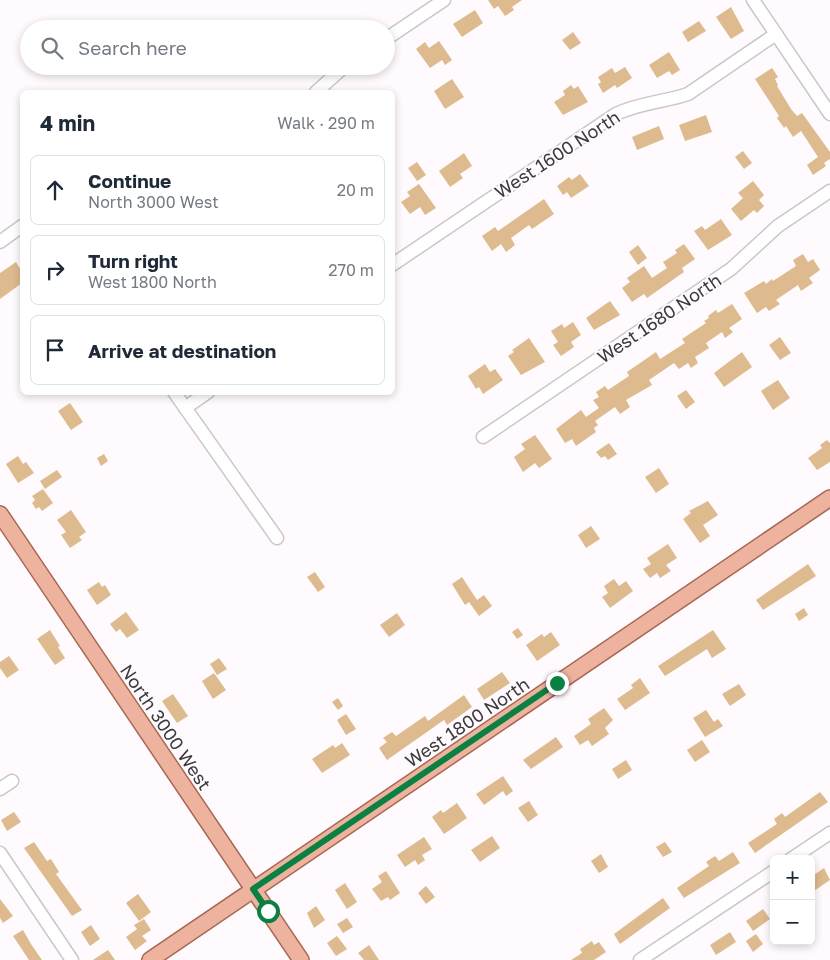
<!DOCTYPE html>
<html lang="en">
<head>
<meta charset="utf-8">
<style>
  body { margin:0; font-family:"Golos Text",sans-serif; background:#f2f2f3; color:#1f2937 }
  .controls { position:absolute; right:15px; bottom:15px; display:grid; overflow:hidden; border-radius:8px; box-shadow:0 2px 8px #0003 }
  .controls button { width:45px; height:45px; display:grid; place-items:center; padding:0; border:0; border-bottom:1px solid #e0e1e3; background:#fff; color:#1f2937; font:25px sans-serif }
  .stop { position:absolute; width:15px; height:15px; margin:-11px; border:4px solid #0b8043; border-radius:50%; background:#fff }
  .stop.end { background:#0b8043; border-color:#fff; box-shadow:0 1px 5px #0008 }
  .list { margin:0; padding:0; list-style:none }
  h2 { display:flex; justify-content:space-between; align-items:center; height:65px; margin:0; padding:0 20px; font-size:21px }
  h2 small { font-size:16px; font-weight:400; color:#747a83 }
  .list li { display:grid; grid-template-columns:32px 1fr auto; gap:15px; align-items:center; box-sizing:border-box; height:70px; margin:0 10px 10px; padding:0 10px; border:1px solid #e0e1e3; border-radius:8px }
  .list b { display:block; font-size:19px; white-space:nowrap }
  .list p { margin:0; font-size:16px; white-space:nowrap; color:#747a83 }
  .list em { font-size:16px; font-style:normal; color:#747a83 }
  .icon { flex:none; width:28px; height:28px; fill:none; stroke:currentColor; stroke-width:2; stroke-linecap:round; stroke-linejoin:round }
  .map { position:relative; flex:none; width:830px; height:960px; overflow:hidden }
  .search { position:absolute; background:#fff; box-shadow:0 2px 8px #0003; left:20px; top:20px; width:375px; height:55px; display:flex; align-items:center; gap:12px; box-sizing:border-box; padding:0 18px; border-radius:28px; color:#747a83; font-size:19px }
  .panel { position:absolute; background:#fff; box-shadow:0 2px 8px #0003; left:20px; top:90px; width:375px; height:305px; border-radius:8px }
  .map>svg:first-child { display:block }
  .building { fill:#debb8e }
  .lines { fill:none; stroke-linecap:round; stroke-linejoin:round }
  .minor-casing { stroke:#cac6ca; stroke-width:15 }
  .major-casing { stroke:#a76853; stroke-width:18 }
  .minor { stroke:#fff; stroke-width:12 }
  .major { stroke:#edb39f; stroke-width:15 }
  .route { stroke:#0b8043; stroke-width:6 }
  .labels { text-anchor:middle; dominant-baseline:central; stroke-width:4; stroke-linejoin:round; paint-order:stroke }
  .street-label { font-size:18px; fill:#3c3b3c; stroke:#fefafe }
</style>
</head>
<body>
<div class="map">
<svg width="830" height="960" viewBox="0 0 830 960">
  <rect width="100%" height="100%" fill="#fefafe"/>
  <g class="building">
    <path d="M488 0H522L512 7 514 10 505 16 498 6 494 9Z"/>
    <path d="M731 7 744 31 731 39 716 17Z"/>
    <path d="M475 10 483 23 462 37 453 24Z"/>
    <path d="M699 21 706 31 688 42 682 32Z"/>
    <path d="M573 32 581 43 570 50 562 40Z"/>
    <path d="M439 41 452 60 445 65 442 60 430 68 416 49 425 42 429 48Z"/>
    <path d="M669 52 680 70 672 75 669 71 657 78 649 65Z"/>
    <path d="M625 67 632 78 617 88 615 85 603 93 598 84 601 82 598 77 612 68 615 73Z"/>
    <path d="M772 68 778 77 775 79 778 85 777 86 791 109 797 116 802 113 830 152V159L824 163 826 166 813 175 807 165 818 157 801 131 793 137 786 126 784 128 777 118 779 116 755 79Z"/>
    <path d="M452 79 464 97 445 109 434 91Z"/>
    <path d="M571 85 574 89 578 86 588 102 563 115 554 102 565 95 563 91Z"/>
    <path d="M706 115 712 132 685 141 679 125Z"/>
    <path d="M659 126 664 139 637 150 632 137Z"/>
    <path d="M743 151 752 163 744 169 735 157Z"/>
    <path d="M464 153 472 166 460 174 463 178 450 187 439 171Z"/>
    <path d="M417 162 426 175 417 181 408 168Z"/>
    <path d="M580 174 589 186 571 198 567 192 563 195 557 186 569 177 572 180Z"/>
    <path d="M753 181 764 195 759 200 764 206 757 213 754 210 741 221 731 209 743 198 738 193Z"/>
    <path d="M419 184 436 208 425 215 420 207 410 214 401 202 410 196 407 192Z"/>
    <path d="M544 199 554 214 532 229 529 225 511 238 515 245 506 252 501 244 492 251 482 236 495 227 498 231Z"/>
    <path d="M721 219 732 235 708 250 694 231 702 226 705 230Z"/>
    <path d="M684 244 695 259 682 268 684 272 647 298 644 294 632 302 622 288 630 282 627 278 644 266 652 278 667 268 663 262 677 253 675 250Z"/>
    <path d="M638 245 647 258 638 265 629 252Z"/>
    <path d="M803 254 808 262 813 259 820 270 809 278 813 283 801 291 798 285 776 300 780 304 769 311 766 307 757 313 744 293 764 281 766 284 772 279 773 281 796 266 793 260Z"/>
    <path d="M16 262 22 272V283L0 299V273Z"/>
    <path d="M610 301 620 315 594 330 586 318Z"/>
    <path d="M732 304 742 319 729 328 733 332 725 338 722 332 706 343 709 348 695 357 698 363 691 368 688 363 679 369 674 363 649 380 652 385 626 400 630 407 620 414 615 407 595 421 598 425 594 428 596 432 576 446 572 439 565 443 556 429 581 410 586 417 599 408 593 400 599 397 596 392 605 386 608 390 629 376 627 372 656 352 660 359 685 343 682 339 706 323 704 321 709 318 708 316 716 310 718 313Z"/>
    <path d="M573 322 581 335 571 342 574 347 561 356 553 345 558 342 551 331 562 324 564 328Z"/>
    <path d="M780 337 791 353 780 360 769 345Z"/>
    <path d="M529 338 545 362 521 375 508 356 514 352 512 350Z"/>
    <path d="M742 352 752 367 724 387 714 373Z"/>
    <path d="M485 364 490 372 495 369 503 380 483 394 479 387 476 389 468 376Z"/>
    <path d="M778 380 790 398 773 410 761 391Z"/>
    <path d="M686 390 695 402 686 409 677 396Z"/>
    <path d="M70 403 83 422 71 430 58 411Z"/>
    <path d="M535 435 552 459 539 468 535 463 523 472 514 457 525 449 521 444Z"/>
    <path d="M827 440 830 443V462L817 470 808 458 822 448 820 445Z"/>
    <path d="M609 443 617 454 608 460 605 456 601 458 596 452Z"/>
    <path d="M104 454 108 461 101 466 97 458Z"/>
    <path d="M18 456 23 464 26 462 34 473 18 483 6 464Z"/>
    <path d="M659 468 669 484 656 493 645 477Z"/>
    <path d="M57 470 62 477 45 489 40 481Z"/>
    <path d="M43 489 53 503 42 511 39 507 36 509 32 503 35 500 32 496Z"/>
    <path d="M708 501 718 515 703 525 710 536 700 543 683 519 691 513 689 511Z"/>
    <path d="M71 510 86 532 79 537 82 540 70 548 61 535 66 532 57 520Z"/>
    <path d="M591 526 600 539 586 548 578 535Z"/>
    <path d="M668 544 677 558 666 565 671 571 660 578 657 573 650 578 643 569 651 564 647 558Z"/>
    <path d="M808 564 816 576 763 610 756 600Z"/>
    <path d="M315 572 325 587 318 592 307 577Z"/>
    <path d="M462 577 477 600 484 595 492 606 479 616 469 602 465 605 452 584Z"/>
    <path d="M614 579 619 586 626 581 633 591 610 608 602 597 608 593 604 586Z"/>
    <path d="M99 582 102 587 105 585 111 595 97 605 87 590Z"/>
    <path d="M804 608 808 615 799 621 795 614Z"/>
    <path d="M126 612 139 630 127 638 120 629 116 632 110 624Z"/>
    <path d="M397 613 405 625 389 637 380 625Z"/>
    <path d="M518 628 523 635 517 639 512 632Z"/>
    <path d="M50 630 60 646 58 647 65 658 55 665 37 639Z"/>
    <path d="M713 630 726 649 712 658 707 649 665 676 658 666Z"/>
    <path d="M551 632 560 645 537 661 526 645 542 634 544 637Z"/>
    <path d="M9 656 19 670 7 678 0 668V662Z"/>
    <path d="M219 658 227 669 217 675 210 664Z"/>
    <path d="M502 672 510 683 484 700 477 689Z"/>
    <path d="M214 673 226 690 213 699 202 681Z"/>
    <path d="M640 678 650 693 625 710 617 699 633 688 631 685Z"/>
    <path d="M739 684 746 695 730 706 722 694Z"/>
    <path d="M173 694 188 716 177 723 162 701Z"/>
    <path d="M464 695 472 707 447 725 444 720 387 760 379 748 387 742 383 738 392 732 396 736 425 716 428 721Z"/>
    <path d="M338 698 343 706 338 710 332 702Z"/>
    <path d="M604 708 613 720 605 728 609 734 592 746 588 740 580 745 574 736 591 724 588 719Z"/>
    <path d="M706 710 714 722 718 719 723 726 705 737 693 718Z"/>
    <path d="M346 714 356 729 346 735 337 720Z"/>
    <path d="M556 737 563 747 531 769 523 760Z"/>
    <path d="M702 740 710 752 695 762 687 750Z"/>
    <path d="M342 743 350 755 322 773 312 759 333 745 335 748Z"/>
    <path d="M626 760 632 770 618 779 612 769Z"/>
    <path d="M503 776 513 791 506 796 503 791 484 805 476 794Z"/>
    <path d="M820 792 828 802 755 853 748 843 777 824 774 819 782 813 785 817Z"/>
    <path d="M529 801 538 815 528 822 518 808Z"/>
    <path d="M457 803 467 818 444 834 432 817 441 810 443 813Z"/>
    <path d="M14 812 21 822 7 831 1 820Z"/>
    <path d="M492 836 500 848 480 862 471 850Z"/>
    <path d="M424 837 432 849 422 855 425 860 418 865 415 860 405 867 397 855Z"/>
    <path d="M34 842 47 861 51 859 59 872 56 874 82 910 72 916 24 848Z"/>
    <path d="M665 842 672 852 663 857 656 847Z"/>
    <path d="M733 852 740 863 684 898 677 888 709 866 706 862 715 856 719 861Z"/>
    <path d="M601 854 608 867 599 873 591 861Z"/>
    <path d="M824 868 830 880 811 893V877Z"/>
    <path d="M386 871 400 893 390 900 388 897 381 901 372 889 382 882 378 876Z"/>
    <path d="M345 883 357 902 347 909 335 890Z"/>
    <path d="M426 886 435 897 426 904 418 893Z"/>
    <path d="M138 894 151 912 139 921 126 903Z"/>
    <path d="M663 898 670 908 620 944 614 934Z"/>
    <path d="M0 899 13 916 3 923 0 918Z"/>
    <path d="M316 906 325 920 314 928 307 913Z"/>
    <path d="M763 909 770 919 753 931 746 921Z"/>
    <path d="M347 918 353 927 343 933 337 924Z"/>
    <path d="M144 919 151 930 142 936 147 941 135 950 126 937 137 929 134 925Z"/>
    <path d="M91 925 100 939 90 946 81 932Z"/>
    <path d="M23 930 31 944 42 960H29L13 936Z"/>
    <path d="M730 932 736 942 716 955 710 945Z"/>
    <path d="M756 934 763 944 753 952 746 941Z"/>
    <path d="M337 936 347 949 336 956 327 943Z"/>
    <path d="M592 941 594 945 599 942 606 952 594 960H571L582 953 580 949Z"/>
    <path d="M369 945 379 960H364L358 953Z"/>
    <path d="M108 950 115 960H93Z"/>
  </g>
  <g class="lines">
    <defs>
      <g id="minor">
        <path d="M753 0 830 114"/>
        <path d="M386 39 444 0"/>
        <path d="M316 92 345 66"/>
        <path d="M0 242 22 226"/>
        <path d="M392 265 616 114C639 103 664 102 688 94L776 34"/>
        <path d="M174 392 277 538"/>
        <path d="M185 408 208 392"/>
        <path d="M483 437 731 269 778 226 830 191"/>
        <path d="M0 789 12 781"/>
        <path d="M0 853 72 960"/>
        <path d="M791 859 830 833"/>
        <path d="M640 960 774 871"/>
      </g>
      <g id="major">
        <path d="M0 514 301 960"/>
        <path d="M150 960 830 498"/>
      </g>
    </defs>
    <use href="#minor" class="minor-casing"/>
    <use href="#major" class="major-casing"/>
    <use href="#minor" class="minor"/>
    <use href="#major" class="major"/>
  </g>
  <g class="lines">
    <path class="route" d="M268 911 253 889 557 683"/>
  </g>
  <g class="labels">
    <g class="street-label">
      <text transform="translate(557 154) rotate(-33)">West 1600 North</text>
      <text transform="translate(659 318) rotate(-34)">West 1680 North</text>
      <text transform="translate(467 722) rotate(-34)">West 1800 North</text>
      <text transform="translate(166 727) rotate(56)">North 3000 West</text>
    </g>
  </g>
</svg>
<div class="controls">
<button>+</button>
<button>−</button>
</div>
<div class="stop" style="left:268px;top:911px"></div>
<div class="stop end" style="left:557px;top:683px"></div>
<div class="search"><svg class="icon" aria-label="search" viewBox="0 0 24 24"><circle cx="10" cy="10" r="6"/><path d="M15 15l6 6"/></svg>Search here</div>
<section class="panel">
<h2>4 min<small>Walk · 290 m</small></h2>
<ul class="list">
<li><svg class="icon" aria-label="ahead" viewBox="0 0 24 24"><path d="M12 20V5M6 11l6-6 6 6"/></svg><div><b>Continue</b><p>North 3000 West</p></div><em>20 m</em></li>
<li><svg class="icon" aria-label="right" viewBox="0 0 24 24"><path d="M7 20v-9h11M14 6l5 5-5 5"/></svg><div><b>Turn right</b><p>West 1800 North</p></div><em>270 m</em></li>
<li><svg class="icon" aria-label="arrive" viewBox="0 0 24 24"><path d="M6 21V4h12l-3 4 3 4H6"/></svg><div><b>Arrive at destination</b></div></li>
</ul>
</section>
</div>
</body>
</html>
